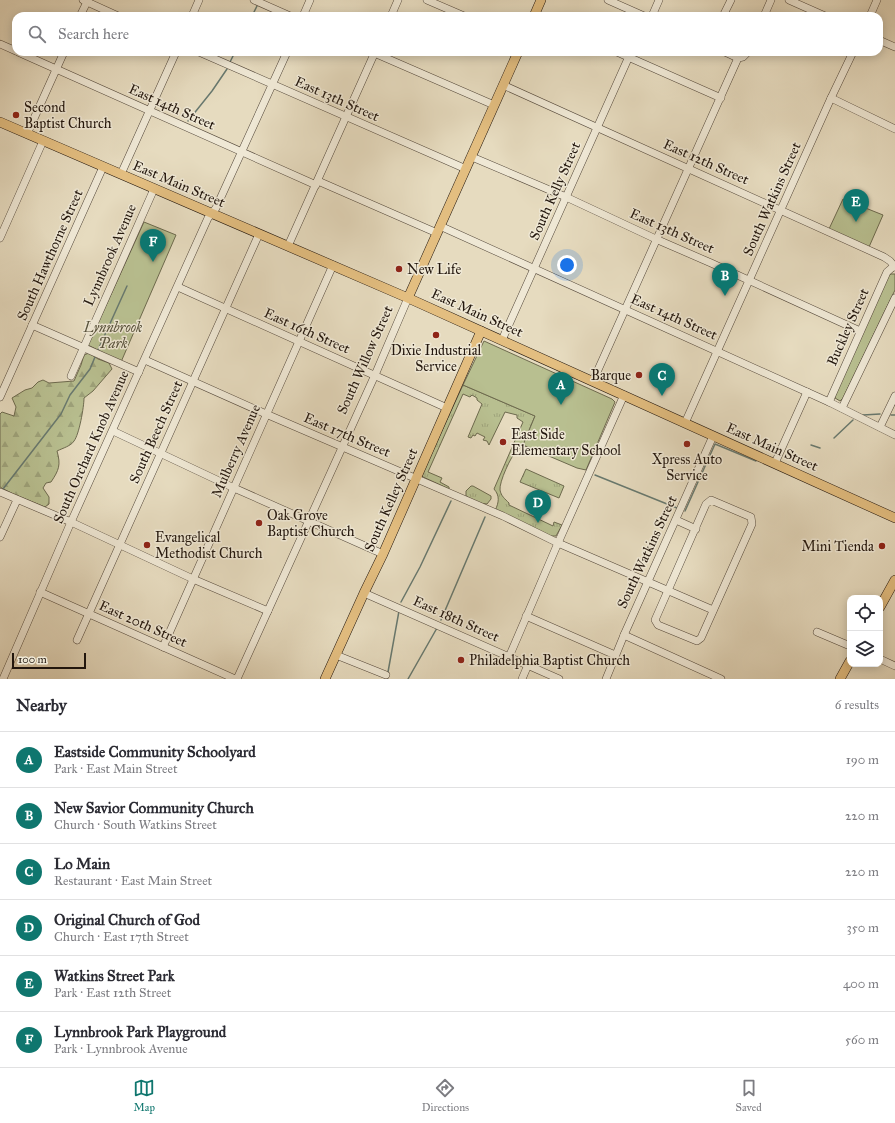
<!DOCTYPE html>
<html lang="en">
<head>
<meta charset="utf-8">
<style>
  body { margin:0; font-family:"IM FELL Great Primer",serif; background:#f2f2f3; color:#2b2b33 }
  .controls { position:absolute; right:12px; bottom:12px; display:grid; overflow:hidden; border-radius:8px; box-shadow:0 2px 10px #0003 }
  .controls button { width:36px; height:36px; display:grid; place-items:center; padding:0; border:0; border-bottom:1px solid #e1e1e2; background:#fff; color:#2b2b33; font:20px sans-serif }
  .scale { position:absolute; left:12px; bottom:10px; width:74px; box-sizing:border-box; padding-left:4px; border:2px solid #22160d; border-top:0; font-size:11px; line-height:14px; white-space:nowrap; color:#22160d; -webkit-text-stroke:3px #efe8d5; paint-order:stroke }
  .you { position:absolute; left:567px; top:265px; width:14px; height:14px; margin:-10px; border:3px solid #fff; border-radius:50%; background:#1a73e8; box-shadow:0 0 0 6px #1a73e833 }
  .badge { display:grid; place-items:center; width:26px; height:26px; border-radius:50%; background:#0f766e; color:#fff; font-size:13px; font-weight:700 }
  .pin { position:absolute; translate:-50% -33px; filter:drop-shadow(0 1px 2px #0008) }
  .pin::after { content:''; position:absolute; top:21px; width:14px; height:12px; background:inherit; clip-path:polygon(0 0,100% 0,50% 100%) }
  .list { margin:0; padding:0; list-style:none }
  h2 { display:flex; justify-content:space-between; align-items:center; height:52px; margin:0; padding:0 16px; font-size:17px }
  h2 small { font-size:13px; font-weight:400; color:#7c7c81 }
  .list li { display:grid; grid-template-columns:26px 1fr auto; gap:12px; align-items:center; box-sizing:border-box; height:56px; padding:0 16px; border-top:1px solid #e1e1e2 }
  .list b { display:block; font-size:15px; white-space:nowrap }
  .list p { margin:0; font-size:13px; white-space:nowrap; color:#7c7c81 }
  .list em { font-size:13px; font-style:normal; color:#7c7c81 }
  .icon { flex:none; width:22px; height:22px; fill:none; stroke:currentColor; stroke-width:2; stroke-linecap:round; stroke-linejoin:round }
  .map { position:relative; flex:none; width:895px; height:679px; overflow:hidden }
  .search { position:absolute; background:#fff; box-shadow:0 2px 10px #0003; left:12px; right:12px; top:12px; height:44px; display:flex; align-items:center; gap:10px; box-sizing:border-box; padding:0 14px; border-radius:12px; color:#7c7c81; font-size:15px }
  .sheet { height:388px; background:#fff }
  nav { display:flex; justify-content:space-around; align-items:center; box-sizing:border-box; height:56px; border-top:1px solid #e1e1e2; background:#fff; font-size:11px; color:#7c7c81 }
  nav a { display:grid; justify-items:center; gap:2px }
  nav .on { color:#0f766e }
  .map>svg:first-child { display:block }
  .grass { fill:url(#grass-tufts); stroke:#6d6a4e }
  .forest { fill:url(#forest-firs); stroke:#6d6a4e }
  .park { fill:#b8bf90; stroke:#6d6a4e }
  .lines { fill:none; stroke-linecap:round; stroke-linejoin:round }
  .stream { stroke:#68796f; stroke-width:1.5 }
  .minor-casing { stroke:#53473a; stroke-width:8 }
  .major-casing { stroke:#22160d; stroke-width:10 }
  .minor { stroke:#efe8d5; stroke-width:7 }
  .major { stroke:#e3be80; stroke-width:9 }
  .poi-dot { fill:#8f2418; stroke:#efe8d5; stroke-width:1.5 }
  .labels { text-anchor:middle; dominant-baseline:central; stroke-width:3; stroke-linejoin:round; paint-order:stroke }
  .street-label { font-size:14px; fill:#22160d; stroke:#efe8d5 }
  .poi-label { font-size:14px; fill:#22160d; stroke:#efe8d5; text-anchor:start }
  .park-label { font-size:14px; font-style:italic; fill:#56513b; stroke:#efe8d5 }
</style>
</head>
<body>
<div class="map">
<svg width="895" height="679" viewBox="0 0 895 679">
  <defs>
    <pattern id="grass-tufts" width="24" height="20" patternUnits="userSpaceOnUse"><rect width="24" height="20" fill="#b8bf90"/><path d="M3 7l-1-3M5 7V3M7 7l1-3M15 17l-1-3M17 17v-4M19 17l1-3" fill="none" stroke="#9ea37b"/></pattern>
    <pattern id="forest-firs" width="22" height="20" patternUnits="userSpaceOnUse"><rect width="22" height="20" fill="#b8bf90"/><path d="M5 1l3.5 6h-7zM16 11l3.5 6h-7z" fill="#9ea37b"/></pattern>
  </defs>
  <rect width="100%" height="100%" fill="#e6dbbf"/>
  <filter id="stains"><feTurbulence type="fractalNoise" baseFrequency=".005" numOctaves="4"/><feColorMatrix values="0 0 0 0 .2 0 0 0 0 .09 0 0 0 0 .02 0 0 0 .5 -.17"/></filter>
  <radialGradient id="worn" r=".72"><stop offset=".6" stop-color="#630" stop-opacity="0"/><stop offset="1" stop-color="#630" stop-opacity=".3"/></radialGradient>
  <g class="grass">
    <path d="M463 385 535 416 525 440 526 446C523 447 519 447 517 450 511 456 499 482 500 490 501 496 505 499 509 503V505L553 526 554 522 562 525 556 536H550L495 511C499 502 500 496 494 489L523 422 517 418V415L505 412 489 445 487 441 483 440 485 437 477 433 475 436 473 435 471 438 468 437 482 404 477 400V398L472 395 470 397 463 394 428 472 442 478 440 482 449 487V489L421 476Z"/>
    <path d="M526 469 564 486 559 498 520 482Z"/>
    <path d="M471 486H473L491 496V499L487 504 478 503 466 496V491Z"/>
  </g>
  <path class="forest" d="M89 353 98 359 109 363 112 369 93 391 84 398C84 407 79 435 74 441 71 446 63 448 57 451 61 465 59 470 51 482L46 483 43 488 49 497V504L45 507 13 494 0 487V414L2 412 14 416 16 407 12 398 25 390 32 388 38 382 43 380 49 383 74 381 81 365 84 355Z"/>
  <g class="park">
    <path d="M843 199 883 215 869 247 829 229Z"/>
    <path d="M144 222 176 235 121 362 88 345Z"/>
    <path d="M891 274H895V290L843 398 840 401 835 398 836 393 888 276Z"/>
    <path d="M484 341 612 399 615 402 586 470 577 468 523 445 535 416 463 385Z"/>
  </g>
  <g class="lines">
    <g class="stream">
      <path d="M252 16 257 6"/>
      <path d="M230 62 235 52"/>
      <path d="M188 121 212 91 227 69"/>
      <path d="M98 350 127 286"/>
      <path d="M863 415 880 414"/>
      <path d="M891 415H895"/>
      <path d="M834 438 853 420"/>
      <path d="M811 445 820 448"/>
      <path d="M595 475 677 508"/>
      <path d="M3 489 61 414 70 395 90 369 95 357"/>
      <path d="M685 511 715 444 756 461"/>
      <path d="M401 602 420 567 451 501"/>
      <path d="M441 620 485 517"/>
      <path d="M388 672 399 611"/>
      <path d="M408 679 437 628"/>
    </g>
    <defs>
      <g id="minor">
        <path d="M83 0 118 16"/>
        <path d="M254 0 290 16"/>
        <path d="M427 0 464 16"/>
        <path d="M608 0 644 16"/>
        <path d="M789 0 825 16"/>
        <path d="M80 16 88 0"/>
        <path d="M192 16 199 0"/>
        <path d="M303 16 310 0"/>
        <path d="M391 16 398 0"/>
        <path d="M652 16 659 0"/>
        <path d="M723 16 731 0"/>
        <path d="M764 16 771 0"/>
        <path d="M870 16 877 0"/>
        <path d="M879 40 895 47"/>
        <path d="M0 44 16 51"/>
        <path d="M18 52 316 185"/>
        <path d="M199 52 466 169"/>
        <path d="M372 52 494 105"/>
        <path d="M617 52 721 98"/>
        <path d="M725 52 738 58"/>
        <path d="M503 85 884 257 890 261 895 267"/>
        <path d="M831 98 895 129"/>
        <path d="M27 134 64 52"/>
        <path d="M472 157 566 197 658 240 711 263 860 331"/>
        <path d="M121 174 176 52"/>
        <path d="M318 181 437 233"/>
        <path d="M440 226 829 402 895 435"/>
        <path d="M0 238 43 141"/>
        <path d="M288 246 375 52"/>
        <path d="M178 287 447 408"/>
        <path d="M32 325 139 372"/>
        <path d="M502 340 631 52"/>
        <path d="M145 360 266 414 503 516 558 543 713 610"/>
        <path d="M71 376 154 189"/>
        <path d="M593 381 738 58 743 57 748 52"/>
        <path d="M0 397 103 167"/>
        <path d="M829 402 887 272 894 266"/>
        <path d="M842 408 895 298"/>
        <path d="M685 423 831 98 853 52"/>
        <path d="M880 427 895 396"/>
        <path d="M113 431 234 488 383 554"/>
        <path d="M775 463 807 392"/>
        <path d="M0 492 71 522 193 579 268 611"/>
        <path d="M711 500 751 517 752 524 701 638 697 641 658 625 655 620 706 504Z"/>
        <path d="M676 520 696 529"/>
        <path d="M0 537 17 500"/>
        <path d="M40 592 235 679"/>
        <path d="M364 593 559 679"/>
        <path d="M526 616 615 655"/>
        <path d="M817 632 850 646"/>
        <path d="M624 635 721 679"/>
        <path d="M77 640 259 234"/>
        <path d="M163 647 333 265"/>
        <path d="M336 655 386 675"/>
        <path d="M509 657 558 543 624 395"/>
        <path d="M880 659 895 666"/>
        <path d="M3 679 71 522 208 218 216 208 287 52"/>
        <path d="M237 679 375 375 408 298"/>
        <path d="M522 679 528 665"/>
        <path d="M606 679 624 635 713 436"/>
      </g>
      <g id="major">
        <path d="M534 16 541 0"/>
        <path d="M0 122 408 298 895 518"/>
        <path d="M408 298 518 52"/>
        <path d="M880 607 895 580"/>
        <path d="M325 679 364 593 383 554 481 331"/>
        <path d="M840 679 850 661"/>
      </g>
    </defs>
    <use href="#minor" class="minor-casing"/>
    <use href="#major" class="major-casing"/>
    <use href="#minor" class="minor"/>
    <use href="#major" class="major"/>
  </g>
  <g class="poi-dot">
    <circle cx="16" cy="115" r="4"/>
    <circle cx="399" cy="269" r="4"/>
    <circle cx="436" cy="335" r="4"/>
    <circle cx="639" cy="375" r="4"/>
    <circle cx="503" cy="442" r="4"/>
    <circle cx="687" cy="444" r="4"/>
    <circle cx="259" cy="523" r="4"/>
    <circle cx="147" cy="545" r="4"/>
    <circle cx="882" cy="546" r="4"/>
    <circle cx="461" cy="660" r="4"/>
  </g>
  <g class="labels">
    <g class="street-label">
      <text transform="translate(337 99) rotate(24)">East 13th Street</text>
      <text transform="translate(172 107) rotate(24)">East 14th Street</text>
      <text transform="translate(706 162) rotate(24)">East 12th Street</text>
      <text transform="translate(179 184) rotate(23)">East Main Street</text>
      <text transform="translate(555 191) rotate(-66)">South Kelly Street</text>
      <text transform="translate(772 199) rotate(-66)">South Watkins Street</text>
      <text transform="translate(672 231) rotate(24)">East 13th Street</text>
      <text transform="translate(50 255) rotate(-66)">South Hawthorne Street</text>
      <text transform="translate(110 255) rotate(-66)">Lynnbrook Avenue</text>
      <text transform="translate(477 313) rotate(24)">East Main Street</text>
      <text transform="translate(674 317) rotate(24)">East 14th Street</text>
      <text transform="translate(848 327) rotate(-66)">Buckley Street</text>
      <text transform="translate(307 331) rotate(24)">East 16th Street</text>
      <text transform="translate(365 360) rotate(-66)">South Willow Street</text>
      <text transform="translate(156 432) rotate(-66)">South Beech Street</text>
      <text transform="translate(347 435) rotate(23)">East 17th Street</text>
      <text transform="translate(91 447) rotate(-66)">South Orchard Knob Avenue</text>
      <text transform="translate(772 447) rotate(24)">East Main Street</text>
      <text transform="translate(236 451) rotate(-66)">Mulberry Avenue</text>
      <text transform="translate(391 500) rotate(-66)">South Kelley Street</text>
      <text transform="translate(647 552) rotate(-65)">South Watkins Street</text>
      <text transform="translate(456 619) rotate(24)">East 18th Street</text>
      <text transform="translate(143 624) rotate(24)">East 20th Street</text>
    </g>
    <g class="poi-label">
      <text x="24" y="107">Second<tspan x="24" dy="16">Baptist Church</tspan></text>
      <text x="407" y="269">New Life</text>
      <text x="436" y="350" text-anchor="middle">Dixie Industrial<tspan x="436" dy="16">Service</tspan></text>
      <text x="631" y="375" text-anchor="end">Barque</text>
      <text x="511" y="434">East Side<tspan x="511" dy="16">Elementary School</tspan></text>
      <text x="687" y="459" text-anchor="middle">Xpress Auto<tspan x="687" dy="16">Service</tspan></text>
      <text x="267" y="515">Oak Grove<tspan x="267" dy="16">Baptist Church</tspan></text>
      <text x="155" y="537">Evangelical<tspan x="155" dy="16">Methodist Church</tspan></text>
      <text x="874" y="546" text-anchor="end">Mini Tienda</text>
      <text x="469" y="660">Philadelphia Baptist Church</text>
    </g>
    <g class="park-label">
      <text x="113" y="327">Lynnbrook<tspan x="113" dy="16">Park</tspan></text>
    </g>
  </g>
  <rect width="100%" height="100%" filter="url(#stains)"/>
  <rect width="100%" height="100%" fill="url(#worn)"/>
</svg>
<div class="controls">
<button><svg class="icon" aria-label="locate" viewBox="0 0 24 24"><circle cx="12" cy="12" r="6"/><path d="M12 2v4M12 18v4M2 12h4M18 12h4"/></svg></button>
<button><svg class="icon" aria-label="layers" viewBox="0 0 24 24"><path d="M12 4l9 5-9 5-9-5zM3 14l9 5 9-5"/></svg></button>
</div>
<div class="scale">100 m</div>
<div class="you"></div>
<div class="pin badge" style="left:561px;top:405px">A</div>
<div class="pin badge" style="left:725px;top:296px">B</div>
<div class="pin badge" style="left:662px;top:396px">C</div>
<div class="pin badge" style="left:538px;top:523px">D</div>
<div class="pin badge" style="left:856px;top:222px">E</div>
<div class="pin badge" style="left:153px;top:262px">F</div>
<div class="search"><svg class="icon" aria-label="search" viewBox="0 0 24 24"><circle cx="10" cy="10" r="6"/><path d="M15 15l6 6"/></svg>Search here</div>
</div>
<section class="sheet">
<h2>Nearby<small>6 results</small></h2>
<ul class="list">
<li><span class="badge">A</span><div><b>Eastside Community Schoolyard</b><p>Park · East Main Street</p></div><em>190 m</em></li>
<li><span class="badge">B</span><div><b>New Savior Community Church</b><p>Church · South Watkins Street</p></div><em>220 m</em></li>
<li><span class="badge">C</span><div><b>Lo Main</b><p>Restaurant · East Main Street</p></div><em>220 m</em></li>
<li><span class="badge">D</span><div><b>Original Church of God</b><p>Church · East 17th Street</p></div><em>350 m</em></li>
<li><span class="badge">E</span><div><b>Watkins Street Park</b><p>Park · East 12th Street</p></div><em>400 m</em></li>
<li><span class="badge">F</span><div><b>Lynnbrook Park Playground</b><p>Park · Lynnbrook Avenue</p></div><em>560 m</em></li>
</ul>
</section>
<nav>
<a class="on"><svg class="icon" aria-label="map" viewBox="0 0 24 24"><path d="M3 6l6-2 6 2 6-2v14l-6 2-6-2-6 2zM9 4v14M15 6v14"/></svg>Map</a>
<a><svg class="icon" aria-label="directions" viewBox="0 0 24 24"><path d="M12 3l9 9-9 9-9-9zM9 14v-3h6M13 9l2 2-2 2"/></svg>Directions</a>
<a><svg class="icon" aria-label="saved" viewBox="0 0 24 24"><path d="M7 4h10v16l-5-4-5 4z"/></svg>Saved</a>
</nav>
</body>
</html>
